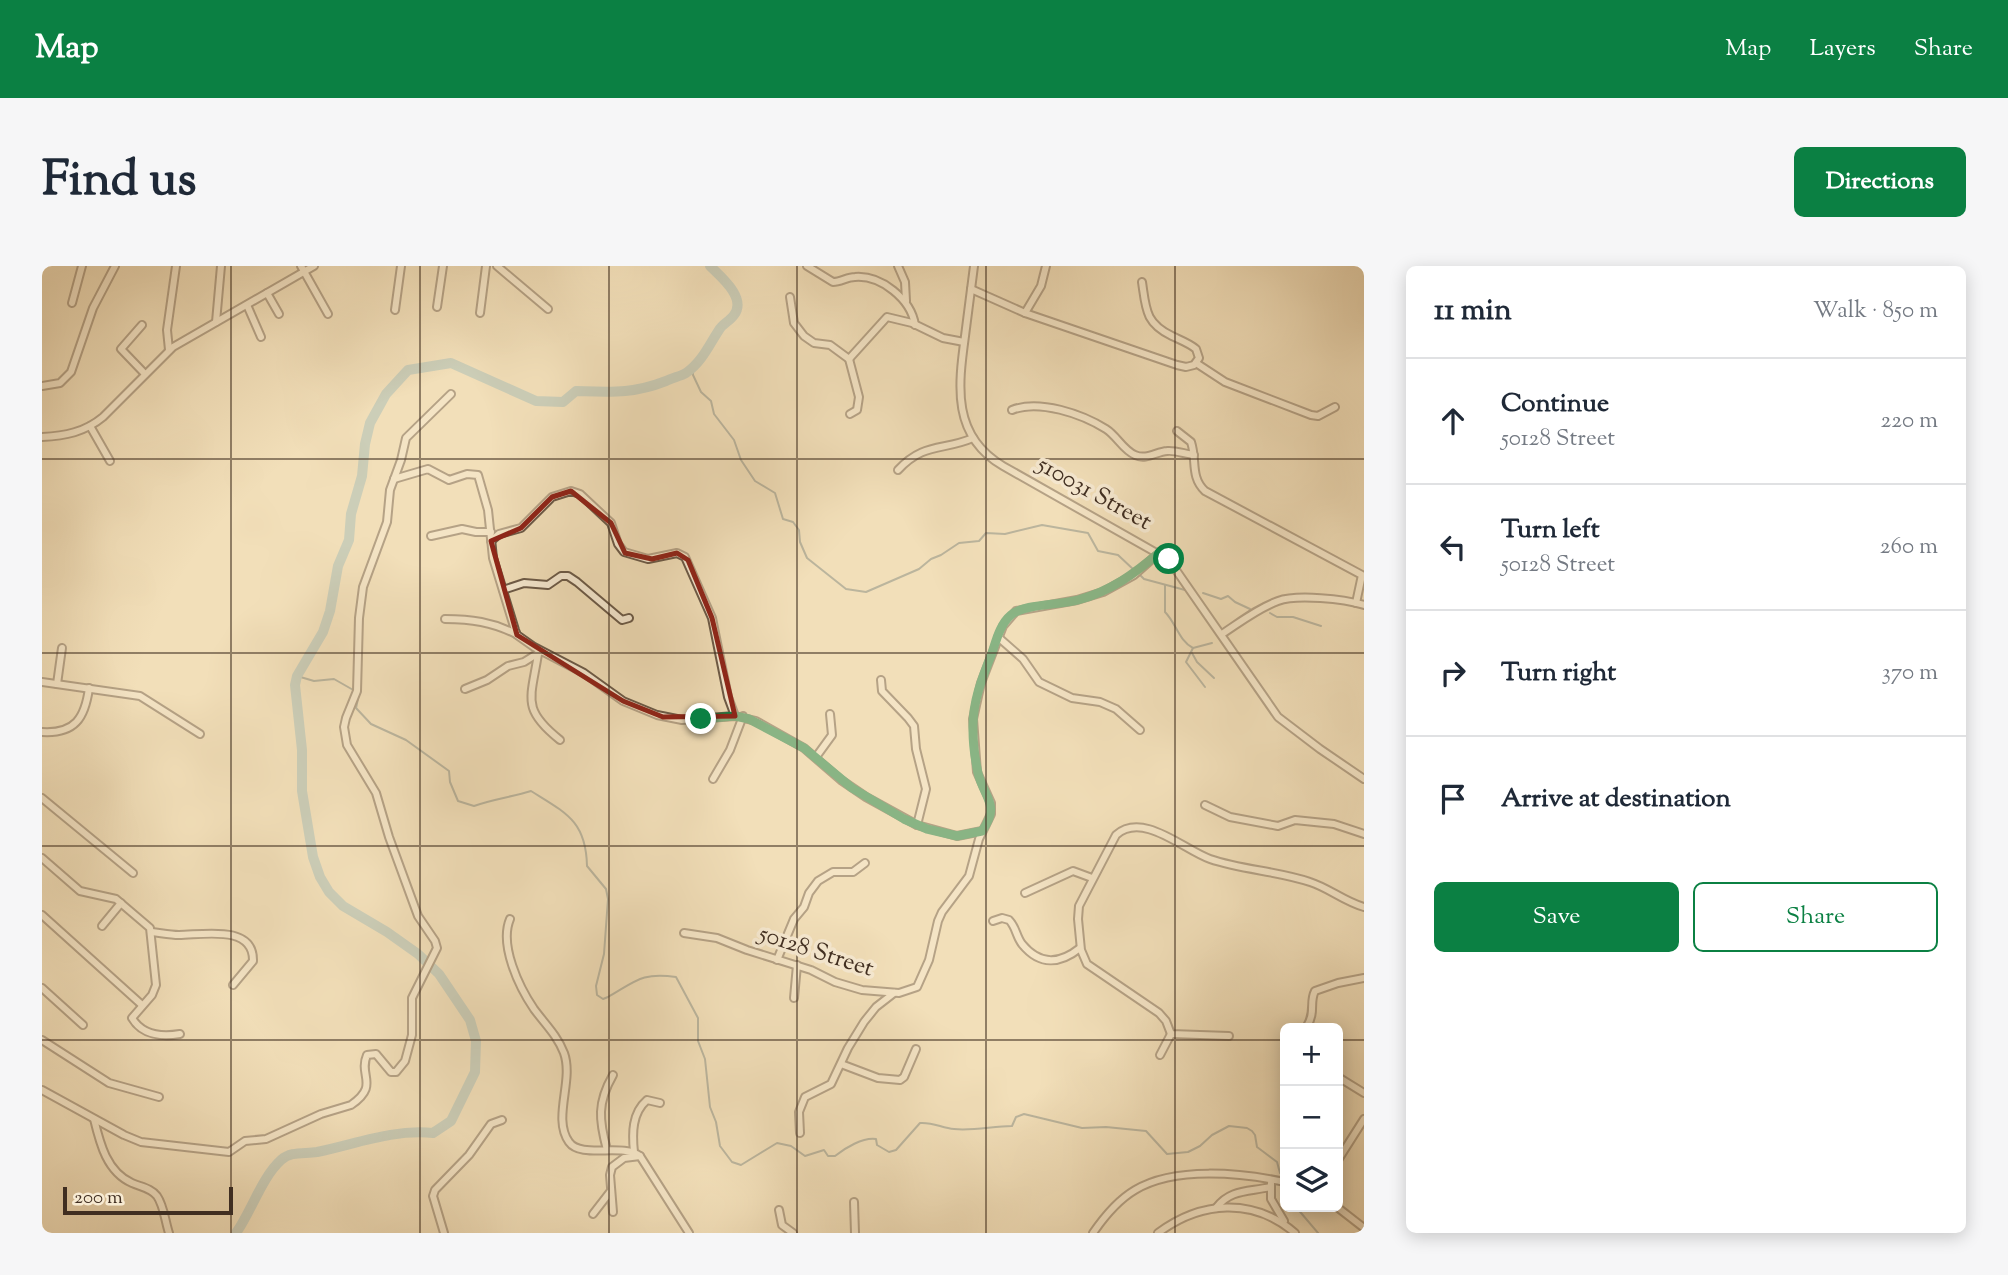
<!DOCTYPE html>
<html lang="en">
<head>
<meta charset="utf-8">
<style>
  body { margin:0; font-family:"Sorts Mill Goudy",serif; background:#f6f6f7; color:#1f2937 }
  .controls { position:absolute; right:21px; bottom:21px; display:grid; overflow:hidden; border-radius:10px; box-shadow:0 4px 18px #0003 }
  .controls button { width:63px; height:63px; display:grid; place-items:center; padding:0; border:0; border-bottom:2px solid #e0e1e3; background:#fff; color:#1f2937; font:35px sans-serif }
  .scale { position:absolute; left:21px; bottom:18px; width:170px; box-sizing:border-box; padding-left:7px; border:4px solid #402e21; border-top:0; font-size:19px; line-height:24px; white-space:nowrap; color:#402e21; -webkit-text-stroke:5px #f7ead2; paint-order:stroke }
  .stop { position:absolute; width:21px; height:21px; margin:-16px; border:5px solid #0b8043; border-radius:50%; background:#fff }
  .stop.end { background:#0b8043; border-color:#fff; box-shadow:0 2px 7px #0008 }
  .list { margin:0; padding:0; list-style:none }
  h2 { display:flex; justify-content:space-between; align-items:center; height:91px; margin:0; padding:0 28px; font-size:30px }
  h2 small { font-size:23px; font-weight:400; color:#747a83 }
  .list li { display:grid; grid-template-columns:46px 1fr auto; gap:21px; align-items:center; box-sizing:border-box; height:126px; padding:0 28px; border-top:2px solid #e0e1e3 }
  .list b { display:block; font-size:26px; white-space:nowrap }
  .list p { margin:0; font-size:23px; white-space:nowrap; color:#747a83 }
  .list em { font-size:23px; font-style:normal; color:#747a83 }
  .actions { display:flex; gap:14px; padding:21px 28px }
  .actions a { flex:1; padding:16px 0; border:2px solid #0b8043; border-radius:10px; text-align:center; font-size:24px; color:#0b8043 }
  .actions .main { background:#0b8043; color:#fff }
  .icon { flex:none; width:38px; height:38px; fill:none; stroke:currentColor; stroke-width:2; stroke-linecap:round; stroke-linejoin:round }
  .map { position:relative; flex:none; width:1322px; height:967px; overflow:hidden; border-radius:10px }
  header { display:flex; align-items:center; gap:42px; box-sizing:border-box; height:98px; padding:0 35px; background:#0b8043; color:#fff }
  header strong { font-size:33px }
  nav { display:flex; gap:38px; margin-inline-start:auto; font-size:24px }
  .intro { display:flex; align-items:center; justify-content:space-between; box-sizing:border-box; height:168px; padding:0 42px }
  h1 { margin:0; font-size:49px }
  .button { padding:18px 32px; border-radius:10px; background:#0b8043; color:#fff; font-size:24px; font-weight:700 }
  main { display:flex; gap:42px; padding:0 42px }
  aside { flex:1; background:#fff; border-radius:10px; box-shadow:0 4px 18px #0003 }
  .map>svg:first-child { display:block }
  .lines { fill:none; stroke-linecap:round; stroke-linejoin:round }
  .stream { stroke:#78837b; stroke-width:2 }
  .river { stroke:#9dbbb7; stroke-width:10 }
  .street-casing { stroke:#6c5a47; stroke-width:10 }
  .street { stroke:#f7ead2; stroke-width:6 }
  .route { stroke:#0b8043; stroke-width:9 }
  .marked { fill:none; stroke:#8f2418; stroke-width:5; stroke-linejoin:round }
  .grid { fill:none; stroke:#402e21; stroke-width:2; stroke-opacity:0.55 }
  .labels { text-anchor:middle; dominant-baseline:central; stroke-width:7; stroke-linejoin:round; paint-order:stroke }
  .street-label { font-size:24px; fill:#402e21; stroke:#f7ead2 }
</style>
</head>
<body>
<header>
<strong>Map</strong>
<nav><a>Map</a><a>Layers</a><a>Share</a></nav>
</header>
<div class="intro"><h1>Find us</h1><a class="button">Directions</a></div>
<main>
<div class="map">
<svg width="1322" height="967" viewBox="0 0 1322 967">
  <rect width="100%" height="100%" fill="#f2dfb9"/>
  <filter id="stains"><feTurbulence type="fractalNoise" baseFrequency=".00286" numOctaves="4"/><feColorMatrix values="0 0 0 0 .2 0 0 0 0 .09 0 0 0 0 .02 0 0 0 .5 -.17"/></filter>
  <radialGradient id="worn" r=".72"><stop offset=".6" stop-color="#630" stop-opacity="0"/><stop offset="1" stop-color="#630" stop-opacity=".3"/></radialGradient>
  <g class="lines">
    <g class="stream">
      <path d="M651 99V109L659 126 669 135 672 148 692 174 699 194 713 215 733 227 741 253 751 256 757 264 758 276 765 292 804 323 824 326 877 303 889 293 899 289 917 277 937 275 944 267 963 268 1000 259 1046 267 1056 285 1076 289 1092 304"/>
      <path d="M1097 308 1102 313 1143 324"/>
      <path d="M1123 319V346C1134 357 1137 375 1151 382L1170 377"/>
      <path d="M1161 327 1179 333 1186 330 1193 336 1208 343"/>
      <path d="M1228 347 1235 351H1251L1279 360"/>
      <path d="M1151 382 1144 396 1163 421"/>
      <path d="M1150 387 1155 396 1172 412"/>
      <path d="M255 410 272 415 292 413 313 425"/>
      <path d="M317 428 314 442 329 458 364 474 407 505 408 516 416 535 432 540C451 533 470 531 489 525 524 547 544 555 545 600L564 623 566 633 562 688 554 720 555 729 561 733 566 731C594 715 600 706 634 711L656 752V775L663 793 668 841 674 856 678 880 690 896 699 899 735 877 749 880 763 890 782 884 786 890H793C803 882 821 871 834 873L835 879 847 886 854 884 878 857C891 856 900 862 912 863 932 865 951 860 970 860L974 851 982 848 1040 862 1064 861 1104 865 1125 888 1146 886 1158 880 1170 869 1187 860 1205 862 1210 865 1213 869 1215 881 1235 896 1238 907"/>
      <path d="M1240 921 1243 929"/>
      <path d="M1254 941 1276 967"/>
    </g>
    <path class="river" d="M194 967C209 946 220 911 239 894 249 885 262 888 275 886 314 878 351 863 391 867L409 855 433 806 434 775 428 754 397 708 376 688 345 666 301 640 287 626 278 611 271 591 260 525V484L253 419 255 410 281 366 288 345 296 300 307 274 309 248 320 210 323 178 328 157 344 128 366 104 409 97 494 135 521 136 534 125C569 126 591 128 624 115 630 112 639 110 644 107 660 96 667 79 677 64 680 58 688 55 692 49 705 32 679 11 668 0"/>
    <defs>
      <g id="street">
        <path d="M259 0 286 48"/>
        <path d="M455 0 506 43"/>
        <path d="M765 0 791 16C799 16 805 11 813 11 839 9 869 33 873 59"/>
        <path d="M856 0 863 16 864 35"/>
        <path d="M932 0C929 23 926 47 923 70 916 121 910 170 961 200L1127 294 1236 451 1278 483 1322 513"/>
        <path d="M929 23 983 47 1135 99 1144 101 1152 99 1157 92 1154 83C1147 77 1138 74 1130 70 1103 57 1104 43 1100 16"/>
        <path d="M225 27 237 48"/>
        <path d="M748 31 752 57 762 70 772 77 788 79 807 93 845 51 870 57 901 72 922 76"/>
        <path d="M30 37 40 0"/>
        <path d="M205 39 219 71"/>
        <path d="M395 41 401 0"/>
        <path d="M353 44 359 0"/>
        <path d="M438 47 444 0"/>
        <path d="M983 47 999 20 1004 0"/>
        <path d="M174 56 179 0"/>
        <path d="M100 59 79 83 103 108"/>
        <path d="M127 84 125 64 134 0"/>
        <path d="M807 93 817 131 815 144 808 148"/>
        <path d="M1154 97 1183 116 1269 149 1276 150 1293 141"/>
        <path d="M0 120 18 117 29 106 51 42 73 0"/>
        <path d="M970 144C997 133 1040 148 1064 163 1075 170 1081 184 1093 189 1104 194 1114 186 1125 185 1133 184 1143 188 1152 189"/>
        <path d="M48 160 68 195"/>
        <path d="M1135 165 1149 176C1155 194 1148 211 1163 225L1320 309 1314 337"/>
        <path d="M0 171C23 170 43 166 61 151L131 81 272 0"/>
        <path d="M856 204C882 176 901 185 931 172"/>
        <path d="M352 213 386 203 407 214 425 208 436 209 446 244 451 292 473 364 475 369 492 381 542 407 581 435 615 449 640 454 693 450 714 455 762 482 799 514 824 531 875 559 915 570 940 565"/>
        <path d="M389 270 420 263 434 266H449"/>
        <path d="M449 275 457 268 479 262 510 231 529 225 538 228 569 257 576 278 582 286 606 293 635 287 643 291 670 352 686 431 693 450"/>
        <path d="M461 324 482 317 506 319 519 310H526L535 316 580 354 587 352"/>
        <path d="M403 353C429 353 450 356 474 368"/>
        <path d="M1180 368C1197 357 1216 342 1236 335 1255 328 1302 333 1322 339"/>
        <path d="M956 371 981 393 997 416 1030 432 1058 436 1074 443 1098 464"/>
        <path d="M496 388C489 433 479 443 518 474"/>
        <path d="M839 414 840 425 866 452 872 460 874 483 884 523 875 559"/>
        <path d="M0 416 98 430 158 468"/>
        <path d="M15 418 20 382"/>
        <path d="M423 423 445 414 466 400 482 396 498 386"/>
        <path d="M0 466C33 468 43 452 47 422"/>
        <path d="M774 491 790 469 788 448"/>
        <path d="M671 513 688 484 701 450"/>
        <path d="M0 532 91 607"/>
        <path d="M1163 539 1188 551 1236 560 1253 554 1292 558 1322 568"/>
        <path d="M0 592 38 625 74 633 108 662 114 719 110 729 90 752C100 769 120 771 138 768"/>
        <path d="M983 627 1031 605 1050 612"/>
        <path d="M0 649 100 739"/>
        <path d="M468 653C457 679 477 721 492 743 503 758 515 769 522 787 532 815 510 852 527 876 539 893 580 877 598 890L647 967"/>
        <path d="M951 655 960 652 967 654C974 661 974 670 980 678 998 700 1018 698 1038 682"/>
        <path d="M60 660 79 637"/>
        <path d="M110 666C119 667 128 669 137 669 160 669 212 658 211 695L191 719"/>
        <path d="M642 667 675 672 705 684 769 704 793 716 820 724 857 727 875 721 887 694 896 655 900 646 927 610 937 573 949 548V537L935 506 931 453 939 417 961 360 974 345 1035 334 1061 326 1092 309 1118 286"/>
        <path d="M735 694 752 653 762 641 767 627 776 615 791 606H811L823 597"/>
        <path d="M0 722 41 759"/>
        <path d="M752 732 755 699"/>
        <path d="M1265 760C1274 746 1267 736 1273 725L1296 717 1322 712"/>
        <path d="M1187 770 1129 768 1124 755 1117 747 1045 698 1039 684 1036 653 1037 640 1074 569C1101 545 1142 584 1168 593 1200 604 1236 605 1268 616 1287 622 1303 636 1322 641"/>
        <path d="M0 774 67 817 117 831"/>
        <path d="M1118 789 1129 768"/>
        <path d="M799 798 836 812 858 814 862 811 874 783"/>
        <path d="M1296 811 1322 827"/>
        <path d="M0 824 82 869 99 876 187 886 203 875 224 873 279 848 309 839C338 819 316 810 325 789L334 788 349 806H354L363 795 370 769V732L395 682 393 675 376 650 347 571 334 527 305 479 302 461 304 452 315 425 317 352 321 321 345 256 348 224 359 194 364 172 409 128"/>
        <path d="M52 853C58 878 65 906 90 917 99 921 109 922 115 930 122 940 123 955 127 967"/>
        <path d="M758 867 757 846 763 831 789 818 806 782 822 756 834 741 852 727"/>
        <path d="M565 884C557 854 555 837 571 809"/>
        <path d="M592 886C590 867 590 847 605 834L618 837"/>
        <path d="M1296 894 1322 853"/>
        <path d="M1229 917V933L1242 955"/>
        <path d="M812 936 813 967"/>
        <path d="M1295 941 1322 962"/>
        <path d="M1174 942C1188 923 1207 926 1228 921"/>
        <path d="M737 944 740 959 751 967"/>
        <path d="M571 946 568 909 570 901 582 892 598 890"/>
        <path d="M551 948 568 926"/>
        <path d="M402 967 391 930 393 924 427 889 449 858 460 854"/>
        <path d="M1051 967C1062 951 1076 934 1093 924 1133 900 1199 907 1243 916"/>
        <path d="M1116 967C1159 935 1211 931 1253 967"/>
      </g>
    </defs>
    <use href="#street" class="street-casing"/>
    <use href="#street" class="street"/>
  </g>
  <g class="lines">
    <path class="route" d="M659 453 693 450 707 453 762 482 810 522 862 553 885 563 915 570 940 565C959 539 942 532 936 507 933 493 931 478 931 464 930 437 940 412 950 387 954 375 958 358 969 349 981 338 1018 339 1036 334 1069 325 1092 308 1118 286L1127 293"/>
  </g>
  <path d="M0 0H1322V967H0ZM529 225 569 257 583 287 610 293 635 287 646 294 670 352 693 450 621 451 581 435 475 369 449 275 479 262 510 231Z" fill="#f2dfb9" fill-opacity=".55" fill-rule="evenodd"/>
  <path class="marked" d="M529 225 569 257 583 287 610 293 635 287 646 294 670 352 693 450 621 451 581 435 475 369 449 275 479 262 510 231Z"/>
  <path class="grid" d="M189 0V967M378 0V967M567 0V967M755 0V967M944 0V967M1133 0V967M0 193H1322M0 387H1322M0 580H1322M0 774H1243M1296 774H1322"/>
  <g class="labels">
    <g class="street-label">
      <text transform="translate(1052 228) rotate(29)">510031 Street</text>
      <text transform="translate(774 686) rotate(18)">50128 Street</text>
    </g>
  </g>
  <rect width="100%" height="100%" filter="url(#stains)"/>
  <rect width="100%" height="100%" fill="url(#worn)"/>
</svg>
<div class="controls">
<button>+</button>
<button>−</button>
<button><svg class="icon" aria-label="layers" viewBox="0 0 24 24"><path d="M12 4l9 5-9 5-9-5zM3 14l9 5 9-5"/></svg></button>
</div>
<div class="scale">200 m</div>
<div class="stop" style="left:1127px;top:293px"></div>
<div class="stop end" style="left:659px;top:453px"></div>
</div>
<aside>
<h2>11 min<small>Walk · 850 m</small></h2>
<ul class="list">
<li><svg class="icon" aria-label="ahead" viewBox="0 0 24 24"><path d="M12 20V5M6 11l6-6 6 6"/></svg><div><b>Continue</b><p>50128 Street</p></div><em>220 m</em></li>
<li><svg class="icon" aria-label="left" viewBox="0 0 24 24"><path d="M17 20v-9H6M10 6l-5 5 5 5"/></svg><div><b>Turn left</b><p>50128 Street</p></div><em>260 m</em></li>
<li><svg class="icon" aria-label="right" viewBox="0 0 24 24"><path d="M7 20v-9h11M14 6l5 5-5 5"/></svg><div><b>Turn right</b></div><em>370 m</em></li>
<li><svg class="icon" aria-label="arrive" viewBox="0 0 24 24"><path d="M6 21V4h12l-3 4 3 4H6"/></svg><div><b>Arrive at destination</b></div></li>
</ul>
<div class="actions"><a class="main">Save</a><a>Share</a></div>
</aside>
</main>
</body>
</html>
